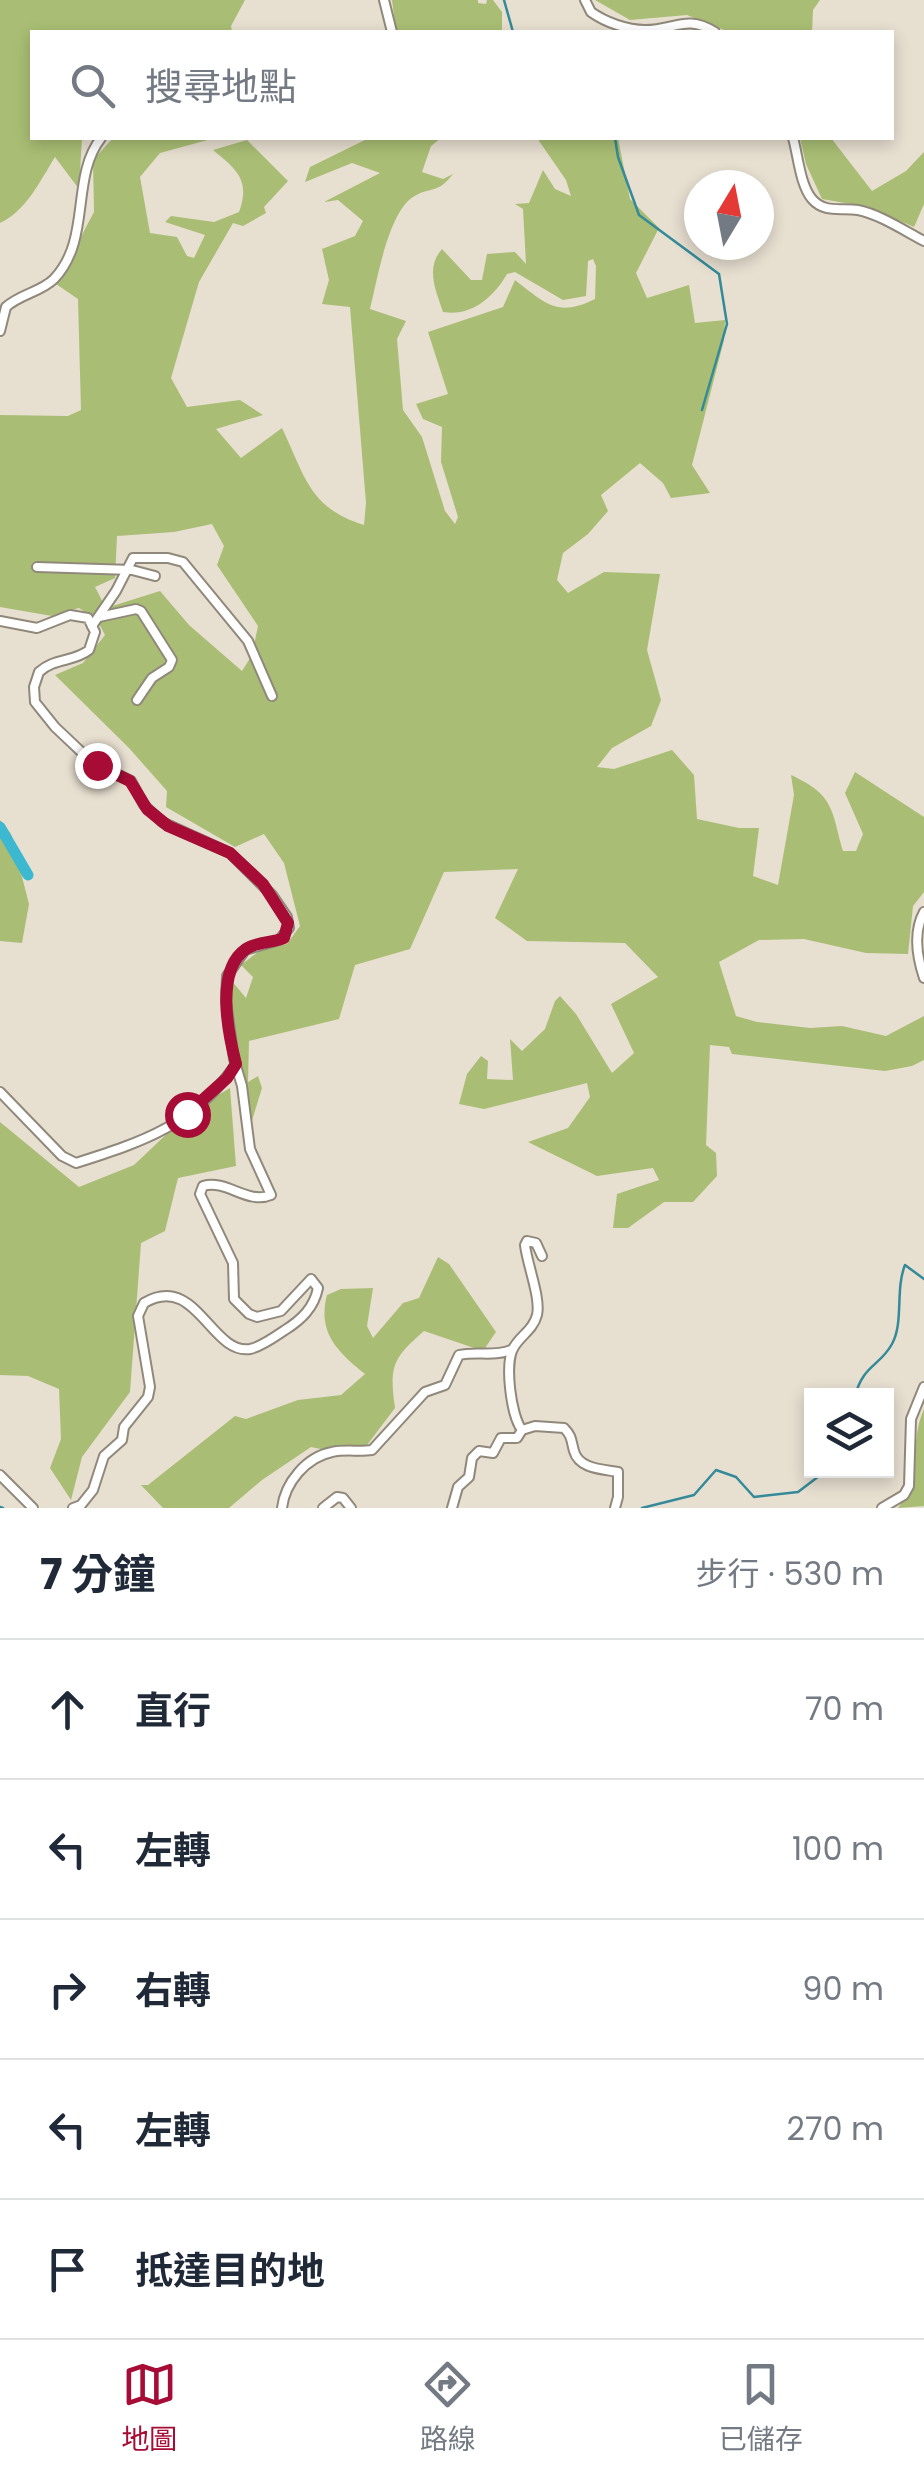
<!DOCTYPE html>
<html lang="zh-TW">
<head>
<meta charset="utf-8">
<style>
  body { margin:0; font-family:Poppins,"Noto Sans TC",sans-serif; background:#f6f6f7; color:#1f2937 }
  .controls { position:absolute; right:30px; bottom:30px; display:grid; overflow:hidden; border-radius:0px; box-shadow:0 5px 15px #0003 }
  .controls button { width:90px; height:90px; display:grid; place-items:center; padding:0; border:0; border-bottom:2px solid #e0e1e3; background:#fff; color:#1f2937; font:50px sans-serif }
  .compass { position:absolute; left:684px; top:170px; width:90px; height:90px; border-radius:50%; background:#fff; box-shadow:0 5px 15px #0003; rotate:10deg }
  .stop { position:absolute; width:30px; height:30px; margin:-22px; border:8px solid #a60c35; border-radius:50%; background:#fff }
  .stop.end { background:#a60c35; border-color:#fff; box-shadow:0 2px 10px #0008 }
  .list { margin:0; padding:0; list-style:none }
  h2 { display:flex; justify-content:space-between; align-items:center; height:130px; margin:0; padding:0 40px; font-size:42px }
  h2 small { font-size:32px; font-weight:400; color:#747a83 }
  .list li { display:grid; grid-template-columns:65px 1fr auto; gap:30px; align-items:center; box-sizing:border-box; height:140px; padding:0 40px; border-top:2px solid #e0e1e3 }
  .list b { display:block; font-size:38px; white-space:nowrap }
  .list em { font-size:32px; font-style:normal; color:#747a83 }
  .icon { flex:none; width:55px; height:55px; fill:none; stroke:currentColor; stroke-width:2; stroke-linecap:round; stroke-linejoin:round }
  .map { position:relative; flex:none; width:924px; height:1508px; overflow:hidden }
  .search { position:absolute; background:#fff; box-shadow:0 5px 15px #0003; left:30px; right:30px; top:30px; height:110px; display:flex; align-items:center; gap:25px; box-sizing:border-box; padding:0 35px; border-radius:0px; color:#747a83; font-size:38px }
  .sheet { height:830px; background:#fff }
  nav { display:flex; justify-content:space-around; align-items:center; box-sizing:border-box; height:140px; border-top:2px solid #e0e1e3; background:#fff; font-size:28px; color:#747a83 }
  nav a { display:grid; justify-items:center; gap:5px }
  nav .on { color:#a60c35 }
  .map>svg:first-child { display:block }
  .green { fill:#a9be74; fill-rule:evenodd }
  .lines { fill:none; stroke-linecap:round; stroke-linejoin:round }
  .stream { stroke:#348a99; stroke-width:2.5 }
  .river { stroke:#3cb9d0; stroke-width:11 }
  .street-casing { stroke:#90897b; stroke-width:12 }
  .street { stroke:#fff; stroke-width:8 }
  .route { stroke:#a60c35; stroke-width:12 }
</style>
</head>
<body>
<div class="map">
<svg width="924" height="1508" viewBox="0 0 924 1508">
  <rect width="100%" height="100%" fill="#e7dfd0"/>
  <g class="green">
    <path d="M0 0H245L231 26 232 32H32V138H82L79 189 55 157C40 181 27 210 0 223Z"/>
    <path d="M392 0H478V3L486 4 487 0H493L502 12V32H396Z"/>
    <path d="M595 0H820L813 10 812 32H729L687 15 630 20Z"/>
    <path d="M113 138H215L160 153 140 177 150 233 177 237 187 256 194 258 205 235 165 222 171 216 214 222 239 212C251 180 236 169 213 150L247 140 288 181 264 207 266 213 243 226 233 223 199 282 171 378 187 407 240 400 263 415 216 429 241 458 282 428C305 476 309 508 364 525L366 503 350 307 322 304 329 280 322 249 355 236 363 221 338 200 324 202 380 173 352 163 305 182 310 167 369 138H441L431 146 422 172 443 179 453 174C437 195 430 186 413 197 388 213 377 281 370 309L406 321 397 339 403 410 422 437 445 511 455 524 458 517 441 462 442 427 423 419 416 404 448 394 428 332 503 307 515 280C545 303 557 318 595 299L596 266 593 259 588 261 586 296 563 300 515 272 507 274C494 297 471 317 443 312 436 291 425 268 442 249L471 280H482L487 254 515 252 526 264 523 209 515 204 529 203 543 170 555 189 571 196 566 180 537 138H618L630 199 659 228 636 273 647 298 689 285 695 323 725 320 724 340 692 465 710 493 671 498 663 483 640 463 601 495 608 511 588 534 563 553 557 580 568 593 604 572 660 574 647 650 661 700 651 726 612 748 597 767 614 769 672 750 694 775 697 819 739 828H759L753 876 778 885 794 795 791 775C834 795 831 808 843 851H856L863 834 845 793 855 772 924 817V892L913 906 908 954 866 953 804 939 759 940 719 962 736 1016 757 1022 810 1028 842 1026 886 1036 924 1016V1060L912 1066 885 1071 732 1054 729 1047 710 1045 706 1145 716 1153 717 1176 693 1202H664L628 1228H613L617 1194 659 1180 653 1168 597 1176 528 1142 568 1128 590 1097 587 1083 484 1109 459 1104 467 1074 481 1056 488 1061 487 1079 513 1080 510 1039 522 1051 545 1029 555 1001 560 996 576 1014 612 1073 634 1053 611 1004 658 977 625 943 527 941 495 918 518 869 444 872 410 949 355 965 339 1019 249 1041 248 1082 258 1076 262 1088 249 1130 228 987 231 980 246 998 253 977 241 965 262 949 287 944 300 926 284 863 264 834 235 847 166 807 167 791 129 748 55 675 83 663 105 635 97 620 79 608 52 616 0 607V415L68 416 81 410 78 299 56 284 94 212 93 160ZM212 524 224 546 217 565 258 626 252 655 242 671 189 625 160 591 106 608 95 587 115 578 117 536 174 532Z"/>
    <path d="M800 138H831L872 191 906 171 924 152V204L914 227 868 207 822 199 806 164Z"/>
    <path d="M0 820 11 834 29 904 22 943 0 941Z"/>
    <path d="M230 1088 236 1166 178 1178 165 1231 141 1243 130 1392 82 1457 71 1500 50 1468 61 1439 59 1389 28 1376 0 1375V1122L79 1187 134 1165 191 1111Z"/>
    <path d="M438 1257 449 1264 496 1332 483 1351 424 1331C393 1358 389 1366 395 1408L358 1457 311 1447 262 1480 229 1508H163L141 1485H148L235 1416 246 1419 298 1400 341 1395 365 1374C338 1352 317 1333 327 1295L341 1289 373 1288 367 1326 373 1338 403 1303 419 1298Z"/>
    <path d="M924 1409V1506L898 1508C924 1476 908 1445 924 1409Z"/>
  </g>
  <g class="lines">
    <g class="stream">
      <path d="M504 0 513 32"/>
      <path d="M615 138 618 157 639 215 719 274 727 324 702 410"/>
      <path d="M855 1396C863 1365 880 1366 892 1344 904 1322 895 1290 905 1265L924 1279"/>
      <path d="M0 1507 3 1508"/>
      <path d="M642 1508 694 1495 716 1470 736 1477 754 1497 798 1492 827 1470"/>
    </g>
    <path class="river" d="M0 827 28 875"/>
    <defs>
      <g id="street">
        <path d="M384 0 392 32"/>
        <path d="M585 0 591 12C605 22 627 30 645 30 675 30 686 14 715 32"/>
        <path d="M793 138C798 155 800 185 812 199 825 214 841 207 858 210 879 214 905 231 924 241"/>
        <path d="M0 331 6 307C20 294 41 292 54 279 92 239 70 178 101 138"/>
        <path d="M37 567 132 570 155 576"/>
        <path d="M99 617 136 609 141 611 172 660 169 667 152 678 137 700"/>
        <path d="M0 621 37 628 70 615 88 618 95 632 89 650C74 662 54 658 39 672L34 687 35 702 55 727 92 762 131 781 144 805 162 822 230 853 272 895 287 917 289 928 279 940 245 950 227 976 226 1001 234 1059 242 1086 250 1149 271 1195C247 1205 227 1179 203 1186L200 1194 233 1263 234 1299 249 1314 257 1317 281 1311 311 1279 318 1288C314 1308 301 1320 285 1330 276 1336 261 1347 250 1349 211 1355 196 1272 144 1303L138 1316 150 1387 148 1397 124 1427 122 1440 104 1456 93 1490 81 1505 73 1508"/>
        <path d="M92 626 116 591 133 558H168L183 562 248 641 272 696"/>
        <path d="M924 912C913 932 917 957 924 978"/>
        <path d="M0 1092 62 1156 76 1163C142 1142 195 1125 236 1064"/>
        <path d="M522 1430 535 1426 564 1428C572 1436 571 1440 574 1451 579 1469 602 1469 618 1472V1497L615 1508"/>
        <path d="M0 1475 33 1508"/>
        <path d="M282 1508C285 1483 306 1457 332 1452 345 1449 359 1452 372 1450L425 1392 445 1385 459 1355C478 1351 493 1357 511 1350"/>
        <path d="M323 1508 337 1497 343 1498 351 1508"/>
        <path d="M452 1508 458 1487 469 1477 472 1458 479 1451 493 1453 501 1438H517L522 1430C511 1416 504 1362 514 1347 521 1335 533 1330 537 1315 541 1298 527 1264 525 1245L527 1241 536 1243 542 1256"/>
        <path d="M882 1508 904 1495 909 1486 911 1419 924 1387"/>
      </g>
    </defs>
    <use href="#street" class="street-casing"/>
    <use href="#street" class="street"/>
  </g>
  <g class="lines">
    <path class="route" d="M97 765 130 781 147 809 168 826 230 853 263 884 288 923 284 938C272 943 256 942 246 949 215 970 228 1033 236 1064L227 1078 187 1114"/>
  </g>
</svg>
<div class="controls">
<button><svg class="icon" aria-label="layers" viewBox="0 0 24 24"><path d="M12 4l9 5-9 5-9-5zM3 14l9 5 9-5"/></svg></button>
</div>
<svg class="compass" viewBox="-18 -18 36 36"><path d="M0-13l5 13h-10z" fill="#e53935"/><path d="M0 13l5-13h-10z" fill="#747a83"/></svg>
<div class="stop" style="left:187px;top:1114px"></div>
<div class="stop end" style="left:97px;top:765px"></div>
<div class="search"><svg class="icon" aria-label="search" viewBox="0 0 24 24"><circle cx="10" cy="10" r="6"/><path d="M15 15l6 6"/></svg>搜尋地點</div>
</div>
<section class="sheet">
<h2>7 分鐘<small>步行 · 530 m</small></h2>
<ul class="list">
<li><svg class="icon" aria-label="ahead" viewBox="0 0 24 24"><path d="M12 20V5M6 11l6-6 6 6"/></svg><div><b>直行</b></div><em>70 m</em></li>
<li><svg class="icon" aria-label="left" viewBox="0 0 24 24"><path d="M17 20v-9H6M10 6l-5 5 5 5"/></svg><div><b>左轉</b></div><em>100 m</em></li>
<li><svg class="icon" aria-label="right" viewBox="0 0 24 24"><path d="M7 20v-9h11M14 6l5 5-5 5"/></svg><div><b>右轉</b></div><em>90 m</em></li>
<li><svg class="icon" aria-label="left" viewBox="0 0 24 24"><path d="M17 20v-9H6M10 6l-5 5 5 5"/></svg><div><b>左轉</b></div><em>270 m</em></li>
<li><svg class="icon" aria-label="arrive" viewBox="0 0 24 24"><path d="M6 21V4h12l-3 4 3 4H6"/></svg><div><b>抵達目的地</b></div></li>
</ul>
</section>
<nav>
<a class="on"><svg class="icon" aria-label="map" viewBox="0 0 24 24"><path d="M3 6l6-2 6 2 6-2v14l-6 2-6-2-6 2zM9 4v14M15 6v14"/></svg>地圖</a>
<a><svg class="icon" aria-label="directions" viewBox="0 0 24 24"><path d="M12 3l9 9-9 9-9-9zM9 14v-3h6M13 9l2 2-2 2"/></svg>路線</a>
<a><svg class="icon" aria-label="saved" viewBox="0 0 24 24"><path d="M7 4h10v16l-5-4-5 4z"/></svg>已儲存</a>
</nav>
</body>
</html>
